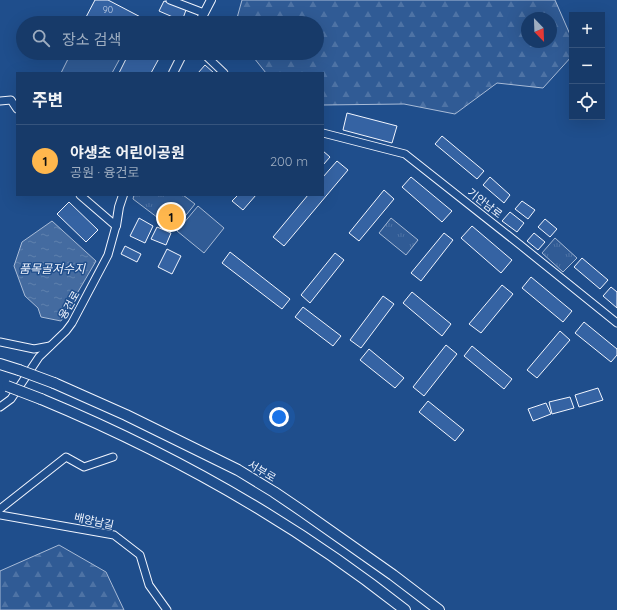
<!DOCTYPE html>
<html lang="ko">
<head>
<meta charset="utf-8">
<style>
  body { margin:0; font-family:Quicksand,"Noto Sans KR",sans-serif; background:#244571; color:#f1f3f6 }
  .controls { position:absolute; right:12px; top:12px; display:grid; overflow:hidden; border-radius:0px; box-shadow:0 4px 16px #0002 }
  .controls button { width:36px; height:36px; display:grid; place-items:center; padding:0; border:0; border-bottom:1px solid #36547d; background:#173a69; color:#f1f3f6; font:20px sans-serif }
  .compass { position:absolute; left:521px; top:12px; width:36px; height:36px; border-radius:50%; background:#173a69; box-shadow:0 4px 16px #0002; rotate:157deg }
  .you { position:absolute; left:279px; top:417px; width:14px; height:14px; margin:-10px; border:3px solid #fff; border-radius:50%; background:#1a73e8; box-shadow:0 0 0 6px #1a73e833 }
  .badge { display:grid; place-items:center; width:26px; height:26px; border-radius:50%; background:#ffb74d; color:#111; font-size:13px; font-weight:700 }
  .pin { position:absolute; translate:-50% -50%; border:2px solid #fff; box-shadow:0 1px 4px #0006 }
  .list { margin:0; padding:0; list-style:none }
  h2 { display:flex; justify-content:space-between; align-items:center; height:52px; margin:0; padding:0 16px; font-size:17px }
  h2 small { font-size:13px; font-weight:400; color:#9eadc0 }
  .list li { display:grid; grid-template-columns:26px 1fr auto; gap:12px; align-items:center; box-sizing:border-box; height:72px; padding:0 16px; border-top:1px solid #36547d }
  .list b { display:block; font-size:15px; white-space:nowrap }
  .list p { margin:0; font-size:13px; white-space:nowrap; color:#9eadc0 }
  .list em { font-size:13px; font-style:normal; color:#9eadc0 }
  .icon { flex:none; width:22px; height:22px; fill:none; stroke:currentColor; stroke-width:2; stroke-linecap:round; stroke-linejoin:round }
  .map { position:relative; flex:none; width:617px; height:610px; overflow:hidden }
  .search { position:absolute; background:#173a69; box-shadow:0 4px 16px #0002; left:16px; top:16px; width:308px; height:44px; display:flex; align-items:center; gap:10px; box-sizing:border-box; padding:0 14px; border-radius:22px; color:#9eadc0; font-size:15px }
  .panel { position:absolute; background:#173a69; box-shadow:0 4px 16px #0002; left:16px; top:72px; width:308px; height:124px; border-radius:0px }
  .map>svg:first-child { display:block }
  .grass { fill:url(#grass-tufts); stroke:#a8bbd7 }
  .forest { fill:url(#forest-firs); stroke:#a8bbd7; fill-rule:evenodd }
  .pitch { fill:#305b95; stroke:#a8bbd7 }
  .water { fill:url(#water-ripples); stroke:#a8bbd7 }
  .building { fill:#3563a3; stroke:#f2f6ff }
  .lines { fill:none; stroke-linecap:round; stroke-linejoin:round }
  .minor-casing { stroke:#f2f6ff; stroke-width:9 }
  .tertiary-casing { stroke:#f2f6ff; stroke-width:10 }
  .secondary-casing { stroke:#f2f6ff; stroke-width:12 }
  .minor { stroke:#1f4e8c; stroke-width:7 }
  .tertiary { stroke:#1f4e8c; stroke-width:8 }
  .secondary { stroke:#1f4e8c; stroke-width:10 }
  .secondary-bridge-casing { stroke:#f2f6ff; stroke-width:12; stroke-linecap:butt }
  .secondary-bridge { stroke:#1f4e8c; stroke-width:10 }
  .labels { text-anchor:middle; dominant-baseline:central; stroke-width:3; stroke-linejoin:round; paint-order:stroke }
  .number-label { font-size:9px; fill:#c3d1e8 }
  .street-label { font-size:11px; fill:#f2f6ff; stroke:#1f4e8c }
  .water-label { font-size:12px; font-style:italic; fill:#f2f6ff; stroke:#1f4e8c }
</style>
</head>
<body>
<div class="map">
<svg width="617" height="610" viewBox="0 0 617 610">
  <defs>
    <pattern id="grass-tufts" width="24" height="20" patternUnits="userSpaceOnUse"><rect width="24" height="20" fill="#305b95"/><path d="M3 7l-1-3M5 7V3M7 7l1-3M15 17l-1-3M17 17v-4M19 17l1-3" fill="none" stroke="#4e73a5"/></pattern>
    <pattern id="forest-firs" width="22" height="20" patternUnits="userSpaceOnUse"><rect width="22" height="20" fill="#305b95"/><path d="M5 1l3.5 6h-7zM16 11l3.5 6h-7z" fill="#4e73a5"/></pattern>
    <pattern id="water-ripples" width="26" height="14" patternUnits="userSpaceOnUse"><rect width="26" height="14" fill="#446ba0"/><path d="M2 4q2-2 4 0t4 0M15 11q2-2 4 0t4 0" fill="none" stroke="#5f81ae"/></pattern>
  </defs>
  <rect width="100%" height="100%" fill="#1f4e8c"/>
  <g class="grass">
    <path d="M134 195H183L195 204 174 230 133 199Z"/>
    <path d="M391 218 418 240 406 255 379 233Z"/>
    <path d="M555 238 577 258 563 272 542 253Z"/>
  </g>
  <g class="forest">
    <path d="M242 0H555L572 39V56L543 88 497 83 455 114 404 104 323 105V73H266L250 53H317V23H238L237 18ZM527 18H551V42H527Z"/>
    <path d="M59 545 106 572 124 610H0V571Z"/>
  </g>
  <g class="pitch">
    <path d="M71 53H123L112 73H61Z"/>
    <path d="M198 206 224 228 204 253 177 231Z"/>
  </g>
  <path class="water" d="M52 221 96 261 61 321 41 317 38 308 25 296 14 266 22 242Z"/>
  <g class="building">
    <path d="M95 0H108L152 23H93L85 19Z"/>
    <path d="M164 1 186 10 182 21 159 11Z"/>
    <path d="M129 53H162L151 73H119Z"/>
    <path d="M205 65 214 73H198Z"/>
    <path d="M347 113 397 126 392 143 343 130Z"/>
    <path d="M442 136 484 171 477 179 435 144Z"/>
    <path d="M323 151 330 157 323 165Z"/>
    <path d="M337 161 348 170 284 246 273 237 308 195H323V177Z"/>
    <path d="M411 177 452 211 442 222 402 187Z"/>
    <path d="M490 177 510 195 504 203 483 185Z"/>
    <path d="M384 190 394 199 359 241 349 233Z"/>
    <path d="M238 195H256L243 210 232 201Z"/>
    <path d="M522 201 535 210 528 219 515 209Z"/>
    <path d="M69 202 98 230 86 242 57 214Z"/>
    <path d="M510 212 524 223 517 232 502 221Z"/>
    <path d="M139 218 153 226 145 243 130 236Z"/>
    <path d="M545 219 557 229 550 237 538 227Z"/>
    <path d="M472 226 512 260 501 273 461 238Z"/>
    <path d="M157 227 171 233 166 245 151 239Z"/>
    <path d="M444 233 453 240 421 281 411 273Z"/>
    <path d="M534 233 545 242 538 250 527 241Z"/>
    <path d="M125 246 141 254 137 262 121 254Z"/>
    <path d="M167 249 181 256 172 274 158 267Z"/>
    <path d="M230 252 290 299 282 309 222 263Z"/>
    <path d="M335 253 344 260 310 303 301 295Z"/>
    <path d="M582 258 608 280 600 289 574 267Z"/>
    <path d="M531 277 572 311 563 322 522 288Z"/>
    <path d="M502 285 513 294 481 333 469 324Z"/>
    <path d="M611 287 617 292V308L603 296Z"/>
    <path d="M412 292 451 324 442 336 403 303Z"/>
    <path d="M383 296 394 304 361 348 350 340Z"/>
    <path d="M303 307 341 336 333 346 295 317Z"/>
    <path d="M584 322 617 349V355L611 362 575 333Z"/>
    <path d="M560 331 570 340 537 378 527 370Z"/>
    <path d="M446 345 457 354 424 396 413 387Z"/>
    <path d="M472 346 512 379 504 389 464 356Z"/>
    <path d="M369 349 404 378 395 388 360 360Z"/>
    <path d="M598 388 603 400 579 407 575 395Z"/>
    <path d="M570 397 574 408 552 414 549 402Z"/>
    <path d="M428 401 464 430 455 441 419 412Z"/>
    <path d="M546 403 551 414 533 421 528 409Z"/>
  </g>
  <g class="lines">
    <defs>
      <g id="minor">
        <path d="M170 0 204 13"/>
        <path d="M203 53 224 73"/>
        <path d="M0 101 11 100 17 109"/>
        <path d="M323 133 405 154 519 244 617 323"/>
        <path d="M0 342 34 349 50 346"/>
        <path d="M0 407 11 399 39 357 66 331 72 323 108 255 116 226 80 195"/>
        <path d="M0 509 66 457 84 467 113 457"/>
        <path d="M0 515 114 535 140 555 149 585 167 610"/>
      </g>
      <g id="tertiary">
        <path d="M199 23 211 0"/>
        <path d="M173 73 183 53"/>
        <path d="M116 226 119 207 123 195"/>
      </g>
      <g id="secondary">
        <path d="M0 364 19 370"/>
        <path d="M54 383 126 415 238 470 274 492 302 511 393 575 439 610"/>
        <path d="M41 399C171 453 294 522 405 610"/>
      </g>
    </defs>
    <use href="#minor" class="minor-casing"/>
    <use href="#tertiary" class="tertiary-casing"/>
    <use href="#secondary" class="secondary-casing"/>
    <use href="#minor" class="minor"/>
    <use href="#tertiary" class="tertiary"/>
    <use href="#secondary" class="secondary"/>
    <defs>
      <g id="secondary-bridge">
        <path d="M19 370 54 383"/>
        <path d="M7 386 41 399"/>
      </g>
    </defs>
    <use href="#secondary-bridge" class="secondary-bridge-casing"/>
    <use href="#secondary-bridge" class="secondary-bridge"/>
  </g>
  <g class="labels">
    <g class="number-label">
      <text x="108" y="9">90</text>
    </g>
    <g class="street-label">
      <text transform="translate(485 203) rotate(38)">기안남로</text>
      <text transform="translate(69 305) rotate(-60)">융건로</text>
      <text transform="translate(262 471) rotate(31)">서부로</text>
      <text transform="translate(94 521) rotate(12)">배양남길</text>
    </g>
    <g class="water-label">
      <text x="52" y="268">품목골저수지</text>
    </g>
  </g>
</svg>
<div class="controls">
<button>+</button>
<button>−</button>
<button><svg class="icon" aria-label="locate" viewBox="0 0 24 24"><circle cx="12" cy="12" r="6"/><path d="M12 2v4M12 18v4M2 12h4M18 12h4"/></svg></button>
</div>
<svg class="compass" viewBox="-18 -18 36 36"><path d="M0-13l5 13h-10z" fill="#e53935"/><path d="M0 13l5-13h-10z" fill="#9eadc0"/></svg>
<div class="you"></div>
<div class="pin badge" style="left:171px;top:217px">1</div>
<div class="search"><svg class="icon" aria-label="search" viewBox="0 0 24 24"><circle cx="10" cy="10" r="6"/><path d="M15 15l6 6"/></svg>장소 검색</div>
<section class="panel">
<h2>주변<small></small></h2>
<ul class="list">
<li><span class="badge">1</span><div><b>야생초 어린이공원</b><p>공원 · 융건로</p></div><em>200 m</em></li>
</ul>
</section>
</div>
</body>
</html>
